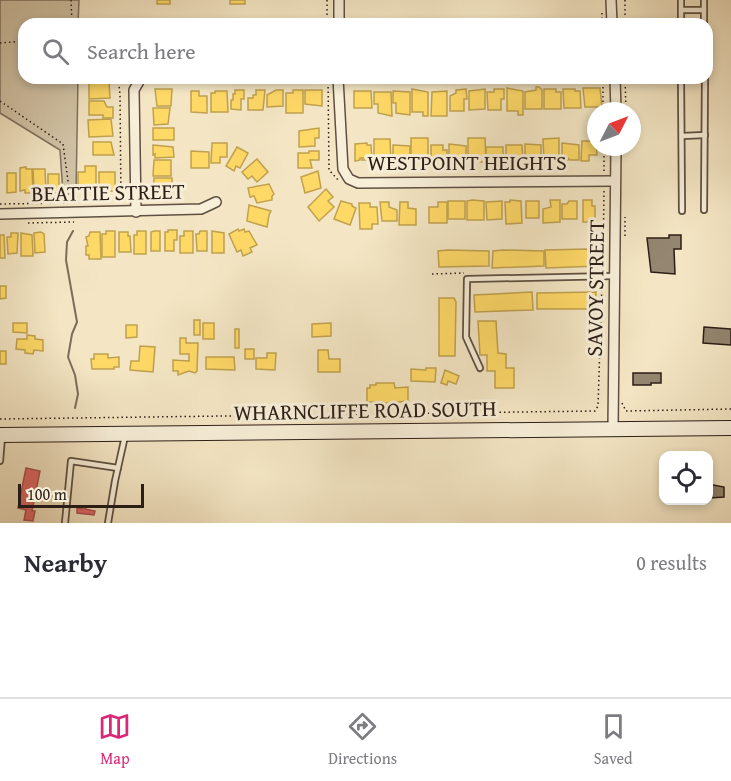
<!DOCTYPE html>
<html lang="en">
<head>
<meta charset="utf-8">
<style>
  body { margin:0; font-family:"Gentium Book Plus",serif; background:#f7f7f7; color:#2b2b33 }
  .controls { position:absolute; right:18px; bottom:18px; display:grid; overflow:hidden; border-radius:12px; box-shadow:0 3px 9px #0003 }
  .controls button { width:54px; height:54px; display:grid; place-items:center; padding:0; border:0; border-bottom:2px solid #e1e1e2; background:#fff; color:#2b2b33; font:30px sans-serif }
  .compass { position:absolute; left:587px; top:102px; width:54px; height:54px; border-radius:50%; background:#fff; box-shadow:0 3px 9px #0003; rotate:48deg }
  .scale { position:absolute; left:18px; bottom:15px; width:126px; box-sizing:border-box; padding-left:6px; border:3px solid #2c1e17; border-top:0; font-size:16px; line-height:21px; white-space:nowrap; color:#2c1e17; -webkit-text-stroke:4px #f8efd9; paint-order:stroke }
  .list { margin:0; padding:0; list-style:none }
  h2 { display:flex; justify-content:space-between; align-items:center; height:78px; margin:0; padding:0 24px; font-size:26px }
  h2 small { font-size:20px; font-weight:400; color:#7c7c81 }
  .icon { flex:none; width:33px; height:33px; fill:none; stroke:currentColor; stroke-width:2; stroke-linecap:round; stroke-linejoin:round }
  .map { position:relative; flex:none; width:731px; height:523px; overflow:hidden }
  .search { position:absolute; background:#fff; box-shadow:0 3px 9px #0003; left:18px; right:18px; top:18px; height:66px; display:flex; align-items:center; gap:15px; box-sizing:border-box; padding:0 21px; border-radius:18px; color:#7c7c81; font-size:22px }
  .sheet { height:174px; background:#fff }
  nav { display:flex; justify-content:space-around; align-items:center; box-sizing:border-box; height:84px; border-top:2px solid #e1e1e2; background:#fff; font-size:16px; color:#7c7c81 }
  nav a { display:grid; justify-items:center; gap:3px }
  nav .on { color:#db2777 }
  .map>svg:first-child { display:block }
  .green { fill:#d2c4a7; stroke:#7f715f; stroke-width:1.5 }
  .homes { fill:#ffd966; stroke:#c0a14e; stroke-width:1.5 }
  .shops { fill:#e06666; stroke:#aa504e; stroke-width:1.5 }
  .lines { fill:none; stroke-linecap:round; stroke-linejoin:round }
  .stream { stroke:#7b6d5b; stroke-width:2 }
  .building { fill:#948671; stroke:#2c1e17; stroke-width:1.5 }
  .service-casing { stroke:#5e5042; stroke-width:8 }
  .minor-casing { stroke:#5e5042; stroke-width:12 }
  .secondary-casing { stroke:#2c1e17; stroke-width:16 }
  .path { stroke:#2c1e17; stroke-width:1.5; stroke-dasharray:1.5 3; stroke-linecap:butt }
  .service { stroke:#f8efd9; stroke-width:4.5 }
  .minor { stroke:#f8efd9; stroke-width:9 }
  .secondary { stroke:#f8efd9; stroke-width:14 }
  .labels { text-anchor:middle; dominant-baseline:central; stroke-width:6; stroke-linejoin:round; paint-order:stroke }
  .street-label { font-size:22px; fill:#2c1e17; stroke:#f8efd9 }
</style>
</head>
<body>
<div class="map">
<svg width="731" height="523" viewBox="0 0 731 523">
  <rect width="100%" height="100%" fill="#f4e6c4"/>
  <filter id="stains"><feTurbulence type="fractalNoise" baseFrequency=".00333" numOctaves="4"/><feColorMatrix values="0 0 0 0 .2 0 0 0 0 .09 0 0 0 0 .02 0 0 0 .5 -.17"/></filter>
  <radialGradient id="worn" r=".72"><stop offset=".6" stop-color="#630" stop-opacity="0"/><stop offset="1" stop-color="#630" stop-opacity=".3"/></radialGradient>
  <path class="green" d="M0 0H79L78 24H24V78H78L76 194H63L60 150 0 113Z"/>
  <g class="homes">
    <rect x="157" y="0" width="13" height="4"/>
    <rect x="230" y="0" width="15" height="4"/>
    <path d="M89 82H109L110 98 89 99Z"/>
    <path d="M536 87H539L542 90V109H525V92L536 90Z"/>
    <path d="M507 88 523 91V115H518V111H507Z"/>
    <path d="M583 88H600L602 107H585Z"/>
    <path d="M155 89H172L171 106H157Z"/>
    <path d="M412 89 428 92V116H423V112H412Z"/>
    <path d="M466 89 467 99H464V111H450V96L456 93V90Z"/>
    <path d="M485 89V109L469 110V91Z"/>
    <path d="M494 89H504V99H501V110H488L487 92H494Z"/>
    <path d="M544 89H556V92H561V109H544Z"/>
    <path d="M563 89H575V91H580L581 108H564Z"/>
    <path d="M235 90H244V99H241V110L231 109V100H233V94H235Z"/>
    <path d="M256 90H265L263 110H248V98H253V95H256Z"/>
    <path d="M276 90H283V106L267 107V95Z"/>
    <path d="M293 90H303V113H286V93H293Z"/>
    <path d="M305 90H322V106L305 104Z"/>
    <path d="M191 91H199V96H207V113L191 112Z"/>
    <path d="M215 91H227L228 112H211V93H215Z"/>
    <path d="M354 91H371L372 108H354Z"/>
    <path d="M393 91 410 92V115L396 113V103H393Z"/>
    <path d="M447 91V116H431L432 92Z"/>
    <path d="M374 92H391L392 116 378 113V104H374Z"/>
    <path d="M89 101H104L107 107H113V118H103V115H89Z"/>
    <path d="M153 108H170L168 124 154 125Z"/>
    <path d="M111 119 113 136 89 137 88 120Z"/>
    <rect x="153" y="128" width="21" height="12"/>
    <path d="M319 128V138H315V146L299 147V131Z"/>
    <path d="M411 138H428V162H419V156L411 158Z"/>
    <path d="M468 138H485L486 162H475V157L468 158Z"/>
    <path d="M559 138V160H544L543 139Z"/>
    <path d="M374 139H390L391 162H381V157H374Z"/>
    <path d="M582 141H596L597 155H589V161H581Z"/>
    <path d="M93 142H111L114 155H93Z"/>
    <path d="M212 143H227V157H220V163H211Z"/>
    <path d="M367 143V145H371L372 160H362L363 158H360V160L355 161V144Z"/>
    <path d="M562 143 579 145V160H570L568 158V160L562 161Z"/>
    <path d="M449 144 466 146V160L457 161V158H455V161L449 162Z"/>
    <path d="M525 144 541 145V160L525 162Z"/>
    <path d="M153 145 173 147 174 157 155 158V154L153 155Z"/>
    <path d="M393 145 410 146V161H401L399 160V162H393Z"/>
    <path d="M431 145H443V150H447V159L431 161Z"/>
    <path d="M506 145H522L523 161H506Z"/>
    <path d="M237 147 248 153 240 168 236 166 234 171 226 166Z"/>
    <path d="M486 147H503V160L486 162Z"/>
    <path d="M191 151 209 152V168H191Z"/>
    <path d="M309 151H319V160H310L312 168H298V153H309Z"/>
    <path d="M257 159 268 172 257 182 252 176 248 179 242 172Z"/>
    <path d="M154 160H171V176H153Z"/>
    <path d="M85 166H96V192H86V189L78 187V172H85Z"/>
    <path d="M26 167V169H32L33 193H25V190L20 191V168Z"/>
    <path d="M33 169H45L46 193 34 191Z"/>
    <path d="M318 171 321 188 305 193 301 177Z"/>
    <rect x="99" y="172" width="16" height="19"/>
    <path d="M7 173H16V192L7 193Z"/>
    <path d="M48 174H59V193L48 192Z"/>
    <path d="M154 178H172V194H153Z"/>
    <path d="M269 184 274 194 272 196V200L257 203 254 196 250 197 248 188Z"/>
    <path d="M326 189 333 197 328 201 334 207 319 221 308 207Z"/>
    <path d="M472 200 484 201V220H467V201Z"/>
    <path d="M510 200 521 201 522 223 506 224 505 202H510Z"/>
    <path d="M550 200H560V222L543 223V209L551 207Z"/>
    <path d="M583 200H592V206H595V222H583Z"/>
    <path d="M341 201 352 204V206L356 208 350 225 334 219Z"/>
    <rect x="448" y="201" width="17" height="18"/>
    <path d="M502 201V219L487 220 486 202Z"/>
    <rect x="526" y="201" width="13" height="17"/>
    <path d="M569 201H577V219H562V204H567Z"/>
    <path d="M380 202H389V207L397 210V221H382Z"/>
    <path d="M400 202H408V208L416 209V225H399Z"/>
    <path d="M438 202H447V223H429V207H438Z"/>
    <path d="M359 203H370V207H377L378 224H372V229H360Z"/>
    <path d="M249 205 271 211 269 215 267 227 247 221Z"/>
    <path d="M238 229 239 231 244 229 245 232 249 231 257 245 250 248 252 252 243 256 241 250 237 252 229 234Z"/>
    <path d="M168 230H177V240H174V251H165V232H168Z"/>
    <path d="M106 231H115V257H102V234H106Z"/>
    <path d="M137 231H146V254H134V235H137Z"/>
    <path d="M154 231H160V251H151V232Z"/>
    <path d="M184 231H193V253H180V236H184Z"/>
    <path d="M200 231H207V251H197L196 234H199Z"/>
    <path d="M212 231 224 233V253H212Z"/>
    <path d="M41 232 44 234 45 252 35 253 34 233Z"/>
    <path d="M90 232H100L101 259H89V255H86V246H88L86 237 89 236Z"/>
    <path d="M119 232H128V236H130L131 252H119Z"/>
    <path d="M11 233H18L17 253 8 254 7 237H11Z"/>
    <path d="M21 233 32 235 33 256H21Z"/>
    <path d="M0 235H4L5 258H0Z"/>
    <path d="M588 249 598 250V266L546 268 545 250Z"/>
    <path d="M448 250 489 251V266L439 267 438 251Z"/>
    <path d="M503 250 544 251V266L492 268 493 251Z"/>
    <path d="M0 286H6V298L0 299Z"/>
    <path d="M532 292 533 310 475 312 474 295Z"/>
    <path d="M596 292 595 309H537V293Z"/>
    <path d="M439 298H454L456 302 455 356H439Z"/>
    <rect x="194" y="320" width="6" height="15"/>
    <path d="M478 321H496L498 353 506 354V368H514V388H495V371H487V355H480Z"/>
    <path d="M13 323H27V333L13 332Z"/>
    <rect x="203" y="323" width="11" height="16"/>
    <path d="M331 323V336L312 337V324Z"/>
    <path d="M126 325H137V337L126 338Z"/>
    <rect x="235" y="329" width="4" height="19"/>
    <path d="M27 335 35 336V339L43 340V351L34 350 33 354 25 353V350L16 349 17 339H27Z"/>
    <path d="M180 338H186V343H198L197 371 195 373 189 371 178 375V371H173V360L189 361V354H180Z"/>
    <path d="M140 346 155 347 153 372 130 370 131 361H139Z"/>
    <rect x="245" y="349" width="9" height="10"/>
    <path d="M318 350H328L329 359H340V372H318Z"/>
    <rect x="0" y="351" width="6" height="13"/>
    <path d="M267 353H276L275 370 256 369V358H267Z"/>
    <path d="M94 354H108V358L119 357V367H114V369H92L91 359H94Z"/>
    <path d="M206 357H234L235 370 206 369Z"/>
    <path d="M426 368H436L435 382 411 381V369L426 370Z"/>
    <path d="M445 370 459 376 456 384 448 381 447 385 441 383Z"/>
    <path d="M376 383H394L395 388 408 387V401L378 404V402H367V388H370V385H376Z"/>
  </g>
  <g class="shops">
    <path d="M26 468 40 471 32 511H35L33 521 24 520 26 510 18 508Z"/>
    <path d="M83 506H86L85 509 95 511 94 515 77 513V508L82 509Z"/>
  </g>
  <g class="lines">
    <path class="stream" d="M73 231 67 242 66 260 77 322 72 334 68 357 75 375 78 394 75 408"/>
  </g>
  <g class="building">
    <path d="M669 235H681V249H674L675 274 651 272 647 238H669Z"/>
    <path d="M704 327 731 329V345L703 343Z"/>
    <path d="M633 373H661V383H651V385H633Z"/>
    <path d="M708 484 724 487V497L710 498Z"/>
  </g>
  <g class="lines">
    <defs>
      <g id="service">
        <path d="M704 0V24"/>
        <path d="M681 10H704"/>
        <path d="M681 24V0"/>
        <path d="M681 78 682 211"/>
        <path d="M682 136 705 135"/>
        <path d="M704 210 705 78"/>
        <path d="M480 368 466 337 467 279 614 276"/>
        <path d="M0 461 2 437"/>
        <path d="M65 523 71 461 118 468"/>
        <path d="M108 523 115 481 125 436"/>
      </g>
      <g id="minor">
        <path d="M611 0 612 24"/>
        <path d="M339 24V0"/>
        <path d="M338 78 343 169 349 179 358 183 615 181"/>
        <path d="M615 78 616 111"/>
        <path d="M136 212 134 90 141 78"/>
        <path d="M0 214 201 209 216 202"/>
        <path d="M613 429 616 147"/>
      </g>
      <path id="secondary" d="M0 435 731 428"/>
    </defs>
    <use href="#service" class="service-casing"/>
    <use href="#minor" class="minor-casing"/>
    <use href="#secondary" class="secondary-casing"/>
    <g class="path">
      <path d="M71 0 72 24"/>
      <path d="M327 0V24"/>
      <path d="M625 0V24"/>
      <path d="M602 13V24"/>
      <path d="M0 43 24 41"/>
      <path d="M118 78 120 94 121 203"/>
      <path d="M328 78 329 170 339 181"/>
      <path d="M603 78V111"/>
      <path d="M625 78 626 111"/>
      <path d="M0 101 63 144 71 203"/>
      <path d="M604 147V173"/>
      <path d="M0 204 68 203"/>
      <path d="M28 223 74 222"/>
      <path d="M625 236V217"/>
      <path d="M603 269 604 190"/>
      <path d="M432 274 464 273"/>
      <path d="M622 403 626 411 731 409"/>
      <path d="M0 419 595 411 598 406 602 283"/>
    </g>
    <use href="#service" class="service"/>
    <use href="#minor" class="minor"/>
    <use href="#secondary" class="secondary"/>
  </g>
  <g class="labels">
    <g class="street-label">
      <text x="467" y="162">WESTPOINT HEIGHTS</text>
      <text transform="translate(108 192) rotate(-1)">BEATTIE STREET</text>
      <text transform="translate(595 288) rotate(-89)">SAVOY STREET</text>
      <text transform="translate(365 410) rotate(-1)">WHARNCLIFFE ROAD SOUTH</text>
    </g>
  </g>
  <rect width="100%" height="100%" filter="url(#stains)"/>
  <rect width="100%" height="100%" fill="url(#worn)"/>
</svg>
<div class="controls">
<button><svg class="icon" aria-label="locate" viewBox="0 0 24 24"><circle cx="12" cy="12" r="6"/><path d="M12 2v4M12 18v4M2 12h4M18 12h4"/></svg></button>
</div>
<svg class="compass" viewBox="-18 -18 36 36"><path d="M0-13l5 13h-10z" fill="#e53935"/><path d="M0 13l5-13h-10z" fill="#7c7c81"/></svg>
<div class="scale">100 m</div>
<div class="search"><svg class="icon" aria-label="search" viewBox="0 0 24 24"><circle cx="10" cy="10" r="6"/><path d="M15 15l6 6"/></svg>Search here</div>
</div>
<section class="sheet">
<h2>Nearby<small>0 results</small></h2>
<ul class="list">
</ul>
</section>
<nav>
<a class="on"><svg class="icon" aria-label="map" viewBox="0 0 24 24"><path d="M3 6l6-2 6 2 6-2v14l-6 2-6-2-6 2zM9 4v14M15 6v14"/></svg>Map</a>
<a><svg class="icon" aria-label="directions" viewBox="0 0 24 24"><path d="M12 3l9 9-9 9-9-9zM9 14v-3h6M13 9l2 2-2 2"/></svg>Directions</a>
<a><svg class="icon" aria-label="saved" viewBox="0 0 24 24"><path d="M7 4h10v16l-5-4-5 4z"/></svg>Saved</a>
</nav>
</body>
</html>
